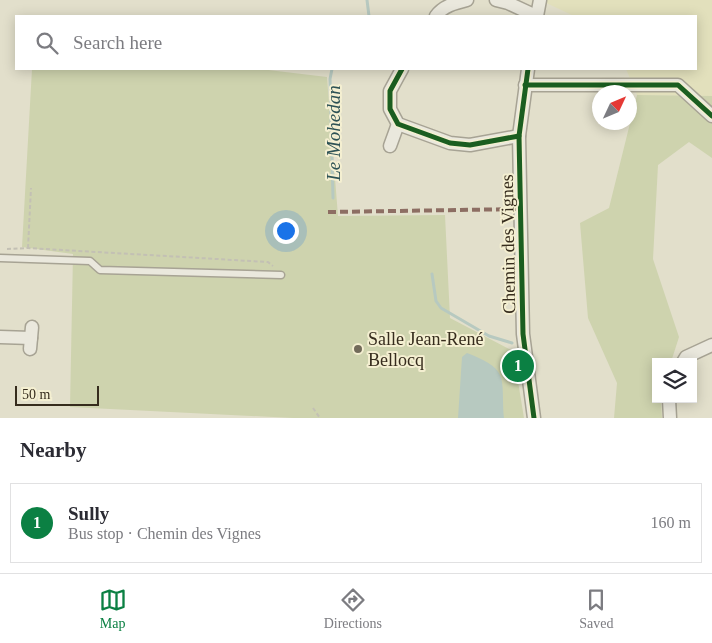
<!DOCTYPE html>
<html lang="en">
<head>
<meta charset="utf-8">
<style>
  body { margin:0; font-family:"Times New Roman",serif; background:#f7f7f7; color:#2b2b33 }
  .controls { position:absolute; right:15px; bottom:15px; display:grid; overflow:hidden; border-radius:0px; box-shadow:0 2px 12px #0003 }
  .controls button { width:45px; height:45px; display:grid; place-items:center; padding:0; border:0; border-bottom:1px solid #e1e1e2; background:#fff; color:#2b2b33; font:25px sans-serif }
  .compass { position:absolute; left:592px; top:85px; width:45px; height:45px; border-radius:50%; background:#fff; box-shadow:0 2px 12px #0003; rotate:46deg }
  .scale { position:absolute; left:15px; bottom:12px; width:84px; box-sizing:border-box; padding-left:5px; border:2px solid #362c1d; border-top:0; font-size:14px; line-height:18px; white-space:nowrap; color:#362c1d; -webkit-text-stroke:4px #f4efd1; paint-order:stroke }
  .you { position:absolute; left:285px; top:230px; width:18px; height:18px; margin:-12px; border:4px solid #fff; border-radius:50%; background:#1a73e8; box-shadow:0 0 0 8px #1a73e833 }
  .badge { display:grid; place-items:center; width:32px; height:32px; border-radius:50%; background:#0b8043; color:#fff; font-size:16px; font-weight:700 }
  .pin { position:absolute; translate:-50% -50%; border:2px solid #fff; box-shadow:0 1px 5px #0006 }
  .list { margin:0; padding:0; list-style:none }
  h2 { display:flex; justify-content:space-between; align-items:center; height:65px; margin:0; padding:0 20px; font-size:21px }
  h2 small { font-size:16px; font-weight:400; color:#7c7c81 }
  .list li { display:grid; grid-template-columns:32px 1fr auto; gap:15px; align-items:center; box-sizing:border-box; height:80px; margin:0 10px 10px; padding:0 10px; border:1px solid #e1e1e2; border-radius:0px }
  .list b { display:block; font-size:19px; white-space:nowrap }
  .list p { margin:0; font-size:16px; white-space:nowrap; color:#7c7c81 }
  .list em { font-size:16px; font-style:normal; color:#7c7c81 }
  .icon { flex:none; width:28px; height:28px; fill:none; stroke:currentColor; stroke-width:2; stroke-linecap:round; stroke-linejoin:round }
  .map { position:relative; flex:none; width:712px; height:418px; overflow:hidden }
  .search { position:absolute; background:#fff; box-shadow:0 2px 12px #0003; left:15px; right:15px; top:15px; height:55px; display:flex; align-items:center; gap:12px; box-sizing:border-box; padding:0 18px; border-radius:0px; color:#7c7c81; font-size:19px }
  .sheet { height:155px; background:#fff }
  nav { display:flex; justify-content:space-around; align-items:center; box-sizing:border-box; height:70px; border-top:1px solid #e1e1e2; background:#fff; font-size:14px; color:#7c7c81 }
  nav a { display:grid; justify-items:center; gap:2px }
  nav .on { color:#0b8043 }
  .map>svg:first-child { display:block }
  .farmland { fill:#e2e0bc }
  .green { fill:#ced3ae }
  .water { fill:#b7c9c0 }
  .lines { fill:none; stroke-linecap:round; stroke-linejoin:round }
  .stream { stroke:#b7c9c0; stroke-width:3 }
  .service-casing { stroke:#a7a394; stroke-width:9 }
  .minor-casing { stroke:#a7a394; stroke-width:15 }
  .path { stroke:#c3c0b4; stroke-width:2; stroke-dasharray:4 2.5; stroke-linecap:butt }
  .service { stroke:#eae8dd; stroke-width:6 }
  .minor { stroke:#eae8dd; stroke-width:12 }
  .quiet { stroke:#8d6e63; stroke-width:4; stroke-dasharray:8 4; stroke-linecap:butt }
  .cycleway-casing { stroke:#f4efd1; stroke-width:8 }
  .cycleway { stroke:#1b5e20; stroke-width:5 }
  .poi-dot { fill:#726b5a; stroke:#f4efd1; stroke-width:2 }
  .labels { text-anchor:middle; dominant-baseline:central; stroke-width:4; stroke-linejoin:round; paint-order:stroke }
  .street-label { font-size:18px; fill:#362c1d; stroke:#f4efd1 }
  .poi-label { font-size:18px; fill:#362c1d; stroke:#f4efd1; text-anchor:start }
  .water-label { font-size:19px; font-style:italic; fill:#2d5255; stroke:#f4efd1 }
</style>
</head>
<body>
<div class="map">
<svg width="712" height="418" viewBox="0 0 712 418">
  <rect width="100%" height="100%" fill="#e2dfcb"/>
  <path class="farmland" d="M540 0H712V96L637 95 626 69H696V16H574Z"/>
  <g class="green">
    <path d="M32 69H260L327 77 338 216 445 215 450 318 513 351 524 418H293L70 407 73 254 22 247Z"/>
    <path d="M637 95 712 96V158L689 142 658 165 653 259 679 337 671 362H656V399H661L662 418H614L617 383 588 318 580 223 609 208Z"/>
  </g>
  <path class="water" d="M467 353C510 370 501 376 504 418H458L462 357Z"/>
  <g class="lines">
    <g class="stream">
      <path d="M367 0 369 16"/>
      <path d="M332 69 330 79 333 198"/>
      <path d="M432 274 436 301 441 308 489 336 512 343"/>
    </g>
    <defs>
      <path id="service" d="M0 258 90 261 100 270 281 275"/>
      <g id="minor">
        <path d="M496 0 508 3 536 16"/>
        <path d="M436 16C443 6 455 3 467 0"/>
        <path d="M537 16 540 0"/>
        <path d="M402 69 390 91V109L398 124 450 143 470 145 519 136"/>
        <path d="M528 69 519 136 523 334 534 418"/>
        <path d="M525 85H678L712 116"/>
        <path d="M390 146 398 124"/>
        <path d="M0 337 31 338"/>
        <path d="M30 349 32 327"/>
        <path d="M683 362 686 357 712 345"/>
        <path d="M669 399 670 418"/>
      </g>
    </defs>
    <use href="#service" class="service-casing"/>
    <use href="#minor" class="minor-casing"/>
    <g class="path">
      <path d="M28 248 31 188"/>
      <path d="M7 249 28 248 268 262 273 266"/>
      <path d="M313 408 320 418"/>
    </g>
    <use href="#service" class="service"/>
    <use href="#minor" class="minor"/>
    <path class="quiet" d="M328 212 521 209"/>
    <defs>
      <g id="cycleway">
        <path d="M402 69 390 91V109L398 124 450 143 470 145 519 136"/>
        <path d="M528 69 519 136 523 334 534 418"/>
        <path d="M525 85H678L712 116"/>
      </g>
    </defs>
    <use href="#cycleway" class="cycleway-casing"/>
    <use href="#cycleway" class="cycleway"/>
  </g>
  <circle class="poi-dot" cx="358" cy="349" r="5"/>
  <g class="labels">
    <g class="street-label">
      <text transform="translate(508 244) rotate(-91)">Chemin des Vignes</text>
    </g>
    <g class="poi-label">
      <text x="368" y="339">Salle Jean-René<tspan x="368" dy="21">Bellocq</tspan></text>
    </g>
    <g class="water-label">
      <text transform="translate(333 133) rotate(-90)">Le Mohedan</text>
    </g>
  </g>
</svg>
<div class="controls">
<button><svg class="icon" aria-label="layers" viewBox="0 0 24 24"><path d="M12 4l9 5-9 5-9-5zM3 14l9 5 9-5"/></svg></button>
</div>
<svg class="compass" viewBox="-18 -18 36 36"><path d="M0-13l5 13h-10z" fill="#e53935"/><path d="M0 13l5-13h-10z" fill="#7c7c81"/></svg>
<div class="scale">50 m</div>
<div class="you"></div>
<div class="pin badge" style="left:518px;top:366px">1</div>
<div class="search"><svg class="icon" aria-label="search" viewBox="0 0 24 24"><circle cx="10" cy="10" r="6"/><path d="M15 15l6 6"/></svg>Search here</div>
</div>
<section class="sheet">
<h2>Nearby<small></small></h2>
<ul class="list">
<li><span class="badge">1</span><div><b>Sully</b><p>Bus stop · Chemin des Vignes</p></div><em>160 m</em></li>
</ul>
</section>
<nav>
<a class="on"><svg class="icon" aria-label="map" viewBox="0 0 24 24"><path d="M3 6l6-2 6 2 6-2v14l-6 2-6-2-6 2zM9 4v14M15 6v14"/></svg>Map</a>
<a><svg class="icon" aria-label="directions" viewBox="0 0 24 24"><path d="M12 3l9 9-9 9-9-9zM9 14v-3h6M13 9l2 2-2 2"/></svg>Directions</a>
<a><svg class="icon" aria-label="saved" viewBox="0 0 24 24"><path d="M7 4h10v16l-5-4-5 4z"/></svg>Saved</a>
</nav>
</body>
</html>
